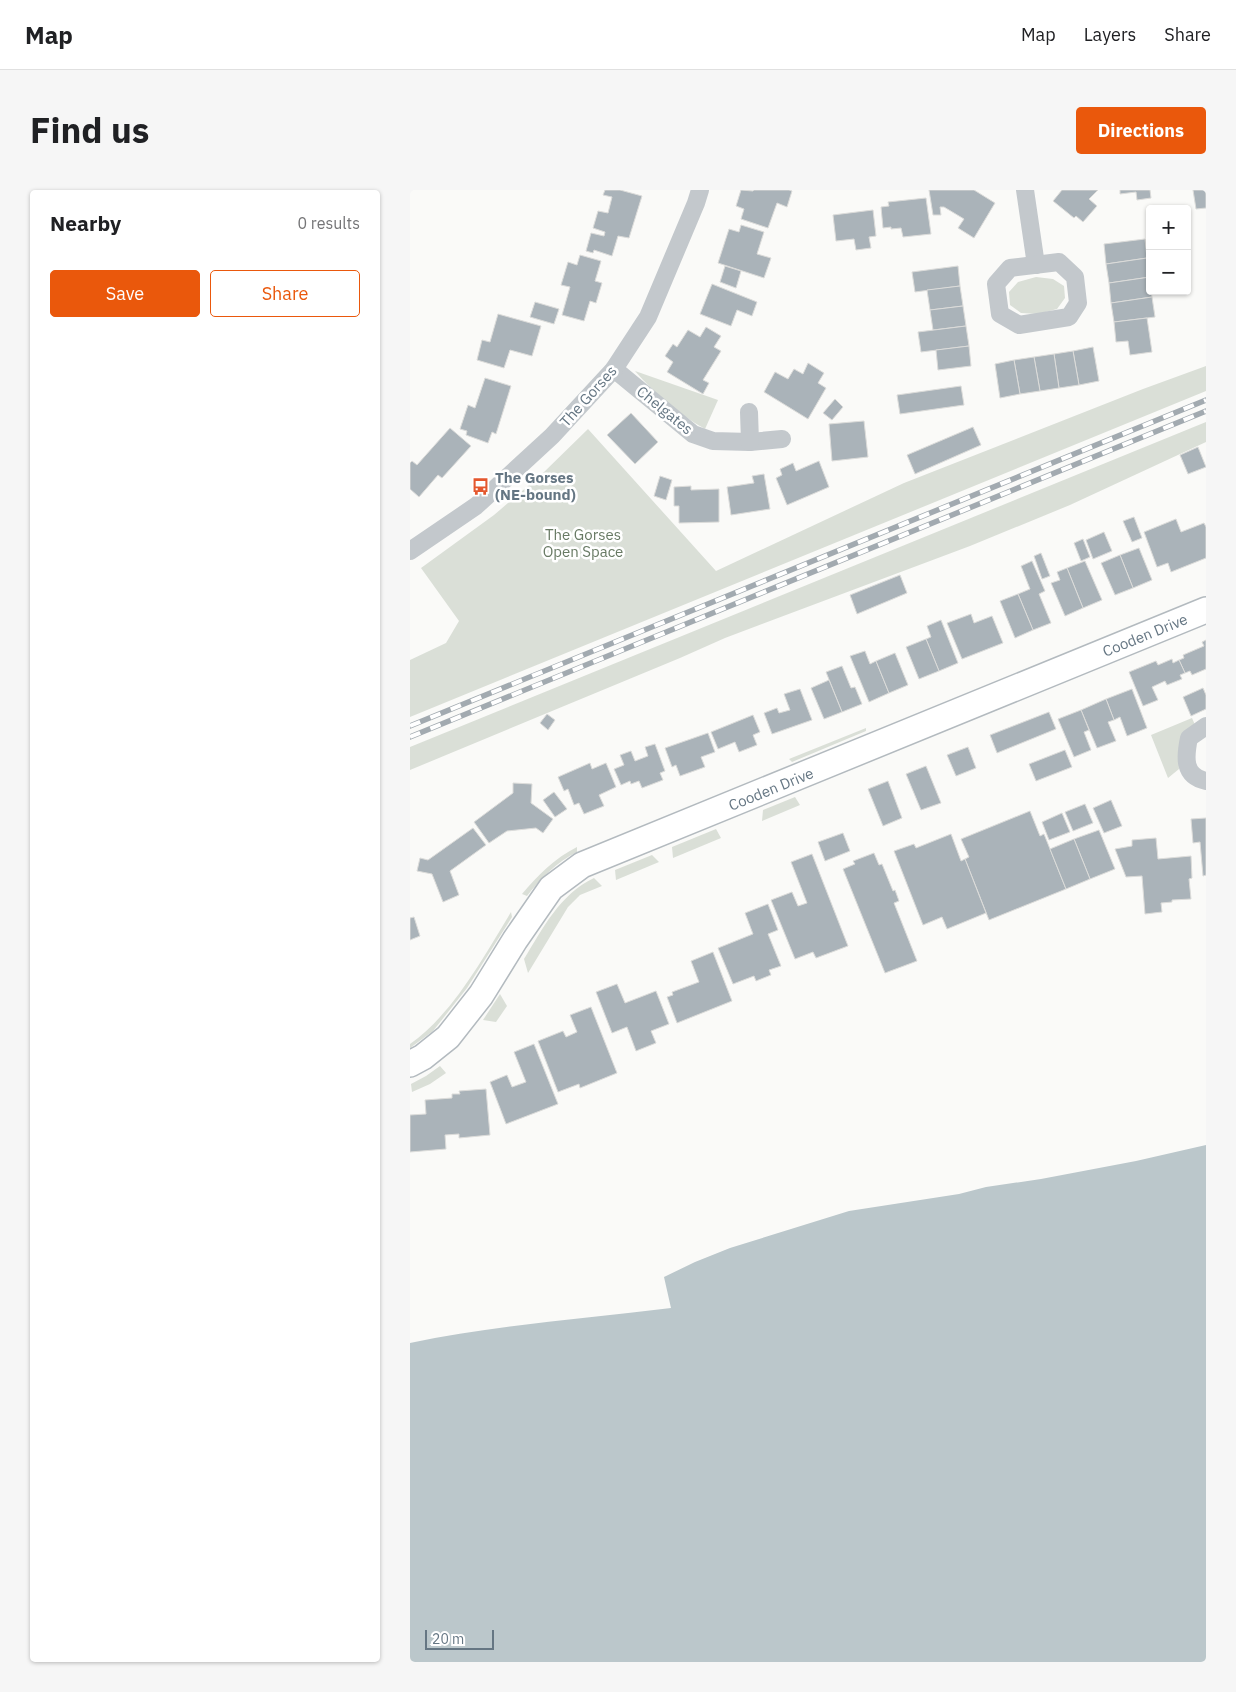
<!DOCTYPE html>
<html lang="en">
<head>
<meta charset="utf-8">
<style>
  body { margin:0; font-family:"IBM Plex Sans",sans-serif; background:#f6f6f6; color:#202124 }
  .controls { position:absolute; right:15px; top:15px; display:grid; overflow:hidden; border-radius:5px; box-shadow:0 1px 4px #0004 }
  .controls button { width:45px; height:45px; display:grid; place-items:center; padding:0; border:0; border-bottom:1px solid #e0e0e0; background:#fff; color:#202124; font:25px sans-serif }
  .scale { position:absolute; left:15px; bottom:12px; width:69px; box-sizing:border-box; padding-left:5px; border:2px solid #657683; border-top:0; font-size:14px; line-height:18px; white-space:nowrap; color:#657683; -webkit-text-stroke:4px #fff; paint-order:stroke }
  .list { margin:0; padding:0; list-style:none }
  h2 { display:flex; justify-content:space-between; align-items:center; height:65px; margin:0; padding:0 20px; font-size:21px }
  h2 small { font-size:16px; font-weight:400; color:#757577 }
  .actions { display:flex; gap:10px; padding:15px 20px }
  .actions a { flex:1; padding:11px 0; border:1px solid #ea580c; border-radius:5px; text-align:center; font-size:18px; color:#ea580c }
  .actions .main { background:#ea580c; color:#fff }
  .map { position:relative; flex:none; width:796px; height:1472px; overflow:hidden; border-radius:5px }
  header { display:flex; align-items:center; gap:30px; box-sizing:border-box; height:70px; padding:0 25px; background:#fff; border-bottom:1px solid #e0e0e0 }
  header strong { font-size:24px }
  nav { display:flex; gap:28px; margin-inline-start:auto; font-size:18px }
  .intro { display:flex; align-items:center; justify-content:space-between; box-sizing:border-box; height:120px; padding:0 30px }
  h1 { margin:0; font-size:35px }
  .button { padding:12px 22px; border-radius:5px; background:#ea580c; color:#fff; font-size:18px; font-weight:700 }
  main { display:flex; gap:30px; padding:0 30px }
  aside { flex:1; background:#fff; border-radius:5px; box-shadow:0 1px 4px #0004 }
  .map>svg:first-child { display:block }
  .green { fill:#dadfd7 }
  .water { fill:#bbc7cb }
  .building { fill:#aab3b9; stroke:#dcdcda }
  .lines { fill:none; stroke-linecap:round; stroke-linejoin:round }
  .secondary-casing { stroke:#b3babf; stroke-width:28 }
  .street { stroke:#c3c8cc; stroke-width:18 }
  .secondary { stroke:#fff; stroke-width:25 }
  .rail-casing { stroke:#a2aab0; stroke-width:5.5 }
  .rail { stroke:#fff; stroke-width:4; stroke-dasharray:11; stroke-linecap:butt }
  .labels { text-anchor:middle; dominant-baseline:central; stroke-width:5; stroke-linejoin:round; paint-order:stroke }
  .street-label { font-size:15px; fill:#657683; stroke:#fff }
  .poi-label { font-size:15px; font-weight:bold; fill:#657683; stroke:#fff; text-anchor:start }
  .park-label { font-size:15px; fill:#687a64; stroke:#fff }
</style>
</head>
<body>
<header>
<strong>Map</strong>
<nav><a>Map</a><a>Layers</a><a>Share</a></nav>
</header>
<div class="intro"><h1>Find us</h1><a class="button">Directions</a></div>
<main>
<aside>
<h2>Nearby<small>0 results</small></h2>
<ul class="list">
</ul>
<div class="actions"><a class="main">Save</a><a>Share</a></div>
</aside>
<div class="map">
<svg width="796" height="1472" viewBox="0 0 796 1472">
  <rect width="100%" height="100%" fill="#fafaf8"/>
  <g class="green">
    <path d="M626 87 643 89 654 96 655 108 647 119 628 124 611 123 600 115 599 102 608 92Z"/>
    <path d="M796 176V201L0 527V470L36 453 49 431 11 378 84 325 132 284 178 239 306 381 494 293 733 199Z"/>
    <path d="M225 181 308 210 295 239C267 223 246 205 225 181Z"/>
    <path d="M796 232V252L660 315 560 356 315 448 270 468 0 580V557Z"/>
    <path d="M782 528 785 535 774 543 768 562 769 579 758 588 741 545Z"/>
    <path d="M456 538V541L382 572 379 569Z"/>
    <path d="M385 607 390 615 352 631 353 620Z"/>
    <path d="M306 639 311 648 263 668 262 657Z"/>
    <path d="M167 657V662C147 672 131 688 117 706L112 704C128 685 145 668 167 657Z"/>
    <path d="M242 665 249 672 206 690 205 680Z"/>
    <path d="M184 688 192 696 170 705 158 717 118 783 114 769C133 738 150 704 184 688Z"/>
    <path d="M101 722 102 727 57 798 23 841 0 858V854C42 825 75 765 101 722Z"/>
    <path d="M90 804 97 816 86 832 73 830Z"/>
    <path d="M30 876 36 883 20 894 2 902 1 894 16 886Z"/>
  </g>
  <path class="water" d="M796 955V1472H0V1153C86 1135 174 1129 261 1118L254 1087 285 1072 320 1058 439 1021 549 1004 576 997 631 989 726 971Z"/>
  <g class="building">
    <path d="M195 0H210L232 6 219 48 208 46 202 66 184 60 183 63 176 61 181 43 194 46 195 42 183 38 188 21 198 23 202 7 193 5Z"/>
    <path d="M331 0 343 1 344 0H379L382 1 377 17 367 13 358 38 331 29 334 19 326 16Z"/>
    <path d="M519 0H564L585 13 564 48 548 38 554 29 534 17H530L531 25H523Z"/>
    <path d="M652 0H688L679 9 687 16 673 32 666 26 664 28 643 11Z"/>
    <path d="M710 0H740L741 8 727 10 726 2 710 4Z"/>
    <path d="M783 0H796V18L786 19Z"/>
    <path d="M516 8 521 44 493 47 491 38 481 39V37L473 38 471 17 479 16 478 12Z"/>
    <path d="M463 20 466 46 459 47 461 58 446 60 444 49 426 51 423 25Z"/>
    <path d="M331 35 354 42 347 64 361 68 354 88 308 73 319 39 329 42Z"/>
    <path d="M735 49 737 68 696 74 694 54Z"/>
    <path d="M170 65 191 71 185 91 192 93 186 113 180 111 174 131 152 125 160 97 151 95 158 72 167 75Z"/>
    <path d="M737 68 740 87 699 93 696 74Z"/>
    <path d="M315 76 331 81 326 98 310 92Z"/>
    <path d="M548 76 550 96 505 102 502 82Z"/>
    <path d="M740 87V101H741L742 107 701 113 699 93Z"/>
    <path d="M302 94 347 112 342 126 327 120 321 136 290 124Z"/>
    <path d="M550 96 553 116 520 120 517 100Z"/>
    <path d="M742 107 745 127 704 132 701 113Z"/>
    <path d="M125 112 149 119 144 134 120 127Z"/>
    <path d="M553 116 556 136 523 140 520 120Z"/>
    <path d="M88 124 131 136 122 166 100 160 94 178 67 170 72 150 80 152Z"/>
    <path d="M737 128 742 162 720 165 718 151 706 152 704 132Z"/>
    <path d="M556 136 559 156 511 162 508 142Z"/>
    <path d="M296 137 311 146 304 157 311 161 293 190 299 193 293 204 257 182 263 172 255 166 263 154 267 157 278 140 290 147Z"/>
    <path d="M559 156 561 176 528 180 526 160Z"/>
    <path d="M683 157 689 191 669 195 663 161Z"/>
    <path d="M663 161 669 195 649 198 644 164Z"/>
    <path d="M644 164 649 198 630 201 624 167Z"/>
    <path d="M624 167 630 201 610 204 604 170Z"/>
    <path d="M604 170 610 204 590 208 585 174Z"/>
    <path d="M398 173 414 183 408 193 416 198 398 229 354 202 365 182 378 189 384 179 393 184Z"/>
    <path d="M75 188 101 196 86 244 82 242 78 253 56 245 57 241 50 239 58 215 65 218Z"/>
    <path d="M551 196 554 215 490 224 487 205Z"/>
    <path d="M425 209 433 217 422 230 413 223Z"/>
    <path d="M221 223 248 252 225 274 197 245Z"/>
    <path d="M454 231 458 267 422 271 419 234Z"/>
    <path d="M563 237 571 255 505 284 497 265Z"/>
    <path d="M40 238 61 256 32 288 28 285 9 307 0 299V273L2 271 7 275Z"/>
    <path d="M788 257 796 277 778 284 770 265Z"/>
    <path d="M409 271 419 297 377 315 366 288 372 285 370 279 383 273 386 281Z"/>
    <path d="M354 284 360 319 321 325 317 297 344 293 342 286Z"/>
    <path d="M250 286 262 290 256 310 244 306Z"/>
    <path d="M281 296V300L309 299V332L269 333V316H264V297Z"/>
    <path d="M724 327 732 348 722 352 713 331Z"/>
    <path d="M766 329 771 342 794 333 796 337V368L761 382 758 373 747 377 734 342Z"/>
    <path d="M694 342 702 361 683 369 676 350Z"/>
    <path d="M673 349 680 367 671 371 664 353Z"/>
    <path d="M729 358 742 390 723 398 710 365Z"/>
    <path d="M631 363 640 386 632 389 624 366Z"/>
    <path d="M710 365 723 398 705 405 691 373Z"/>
    <path d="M622 371 635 401 629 404 641 433 623 440 608 404 620 399 611 376Z"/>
    <path d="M675 371 692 410 673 418 657 378Z"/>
    <path d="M657 378 673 418 655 426 641 393 650 390 647 382Z"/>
    <path d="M490 385 497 403 447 424 440 405Z"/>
    <path d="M608 404 623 440 605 448 590 411Z"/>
    <path d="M561 424 564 433 582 426 593 453 552 469 537 433Z"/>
    <path d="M531 430 548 473 529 481 516 449 521 447 517 436Z"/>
    <path d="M516 449 529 481 509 489 496 457Z"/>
    <path d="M796 450V479L782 485 780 481 775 483 769 470 774 468 773 465 794 456 792 452Z"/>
    <path d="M455 461 460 474 466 471 479 503 459 512 440 466Z"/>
    <path d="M485 463 498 495 479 503 466 471Z"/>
    <path d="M762 469 763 473 769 470 775 483 770 485 772 489 757 495 755 491 742 497 748 510 733 516 719 482 746 471 748 475Z"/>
    <path d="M432 476 441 498 445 497 452 514 432 522 416 482Z"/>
    <path d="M419 490 432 522 414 529 401 498Z"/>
    <path d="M793 498 796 505V519L781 526 773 507Z"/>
    <path d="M390 499 402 530 362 544 354 523 367 518 369 523 380 520 374 504Z"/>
    <path d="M722 499 737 538 717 546 710 527 704 530 696 509Z"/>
    <path d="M696 509 704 530 698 532 706 551 687 558 671 520Z"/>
    <path d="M671 520 679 540 674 542 681 560 664 567 648 529Z"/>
    <path d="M639 522 646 539 587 563 580 545Z"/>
    <path d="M137 524 145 530 138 540 130 533Z"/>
    <path d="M343 525 350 542 343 545 347 555 329 562 325 552 308 559 301 542Z"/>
    <path d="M298 543 305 562 291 567 295 577 270 586 266 575 262 577 255 558Z"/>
    <path d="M245 554 255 581 250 583 253 590 232 598 229 591 221 594 220 591 211 595 204 579 214 575 210 565 221 561 225 571 238 566 235 557Z"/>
    <path d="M558 557 566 578 546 586 537 565Z"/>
    <path d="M655 560 662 577 626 591 619 574Z"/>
    <path d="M180 573 182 579 196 573 206 597 189 605 194 616 174 624 169 613 164 615 158 599 154 601 148 587Z"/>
    <path d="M516 576 531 613 511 620 496 584Z"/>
    <path d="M478 591 492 628 473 636 458 599Z"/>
    <path d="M103 593 122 594 121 613 143 629 133 643 126 638 97 641 79 653 64 632 103 603Z"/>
    <path d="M144 602 157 619 145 627 133 610Z"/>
    <path d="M701 610 712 636 694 643 683 618Z"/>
    <path d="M675 614 683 633 663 641 655 622Z"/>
    <path d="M620 621 630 646 634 644 656 699 579 730 555 669 559 667 551 649Z"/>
    <path d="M652 623 660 642 639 650 632 632Z"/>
    <path d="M796 628V685L793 686 790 652 783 653 781 629Z"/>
    <path d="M63 638 76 655 40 681 49 705 33 712 22 684 7 681 10 668 18 670Z"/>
    <path d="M689 640 705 679 680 689 664 649Z"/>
    <path d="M433 643 440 661 415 671 408 652Z"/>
    <path d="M541 644 551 671 555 669 576 723 537 739 532 727 513 735 484 661 504 654 506 658Z"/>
    <path d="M746 648 748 669 781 666 782 688 779 689 781 709 762 710V712L751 713 752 722 735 724 732 686 716 687 705 659 722 656V650Z"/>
    <path d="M664 649 680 689 656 699 640 659Z"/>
    <path d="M464 663 469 675 472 674 483 701 485 700 489 711 484 713 507 771 475 783 433 679 445 674 443 671Z"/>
    <path d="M402 664 438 756 406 768 403 762 385 769 361 710 382 702 388 716 397 713 381 672Z"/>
    <path d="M358 714 368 740 358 744 371 776 359 780 361 785 346 791 344 786 323 794 308 758 343 744 335 723Z"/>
    <path d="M4 727 10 746 0 750V728Z"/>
    <path d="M303 762 322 811 267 833 257 807 263 805 262 802 289 792 281 771Z"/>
    <path d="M207 794 215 813 246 801 259 834 241 841 246 853 226 861 217 837 202 843 186 802Z"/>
    <path d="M181 817 207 883 170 898 169 894 148 902 128 851 153 841 156 847 167 842 160 825Z"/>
    <path d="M124 854 148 914 96 934 80 892 97 885 102 897 116 892 104 862Z"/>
    <path d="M76 899 80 945 49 948V944L35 945 36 959 0 962V925L16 924 15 910 42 908V904H50L49 901Z"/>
  </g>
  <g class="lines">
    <defs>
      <path id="secondary" d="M0 874 13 867 38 847 71 805 105 750 141 698 172 675 796 420"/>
    </defs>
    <use href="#secondary" class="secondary-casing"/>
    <g class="street">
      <path d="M615 0 626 75"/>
      <path d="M649 72 665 87 668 113 659 127 609 135 590 124 586 94 600 78Z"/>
      <path d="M204 179 283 244 303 251 340 252 372 249"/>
      <path d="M339 222 340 252"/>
      <path d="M0 361 66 316 142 246 204 179 238 127 286 13 290 0"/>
      <path d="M796 536 779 548C775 567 773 586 796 591"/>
    </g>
    <use href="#secondary" class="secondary"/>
    <defs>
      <g id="rail">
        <path d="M0 536 796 210"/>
        <path d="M0 547 796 221"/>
      </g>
    </defs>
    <use href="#rail" class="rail-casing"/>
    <use href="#rail" class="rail"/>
  </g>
  <defs>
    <symbol id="bus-bare" viewBox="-9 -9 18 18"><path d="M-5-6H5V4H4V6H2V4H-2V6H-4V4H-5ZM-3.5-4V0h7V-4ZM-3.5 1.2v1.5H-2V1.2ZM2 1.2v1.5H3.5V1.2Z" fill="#e4572e" stroke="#fff" stroke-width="2.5" paint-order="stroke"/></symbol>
  </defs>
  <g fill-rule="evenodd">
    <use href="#bus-bare" x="58" y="284" width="25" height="25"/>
  </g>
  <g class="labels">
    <g class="street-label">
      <text transform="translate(178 206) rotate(-48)">The Gorses</text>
      <text transform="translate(255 220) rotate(39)">Chelgates</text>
      <text transform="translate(735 445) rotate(-22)">Cooden Drive</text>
      <text transform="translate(361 599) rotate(-22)">Cooden Drive</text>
    </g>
    <g class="poi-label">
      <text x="85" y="287">The Gorses<tspan x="85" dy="17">(NE-bound)</tspan></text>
    </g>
    <g class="park-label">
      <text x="173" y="344">The Gorses<tspan x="173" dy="17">Open Space</tspan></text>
    </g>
  </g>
</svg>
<div class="controls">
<button>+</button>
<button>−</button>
</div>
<div class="scale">20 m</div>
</div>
</main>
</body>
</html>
